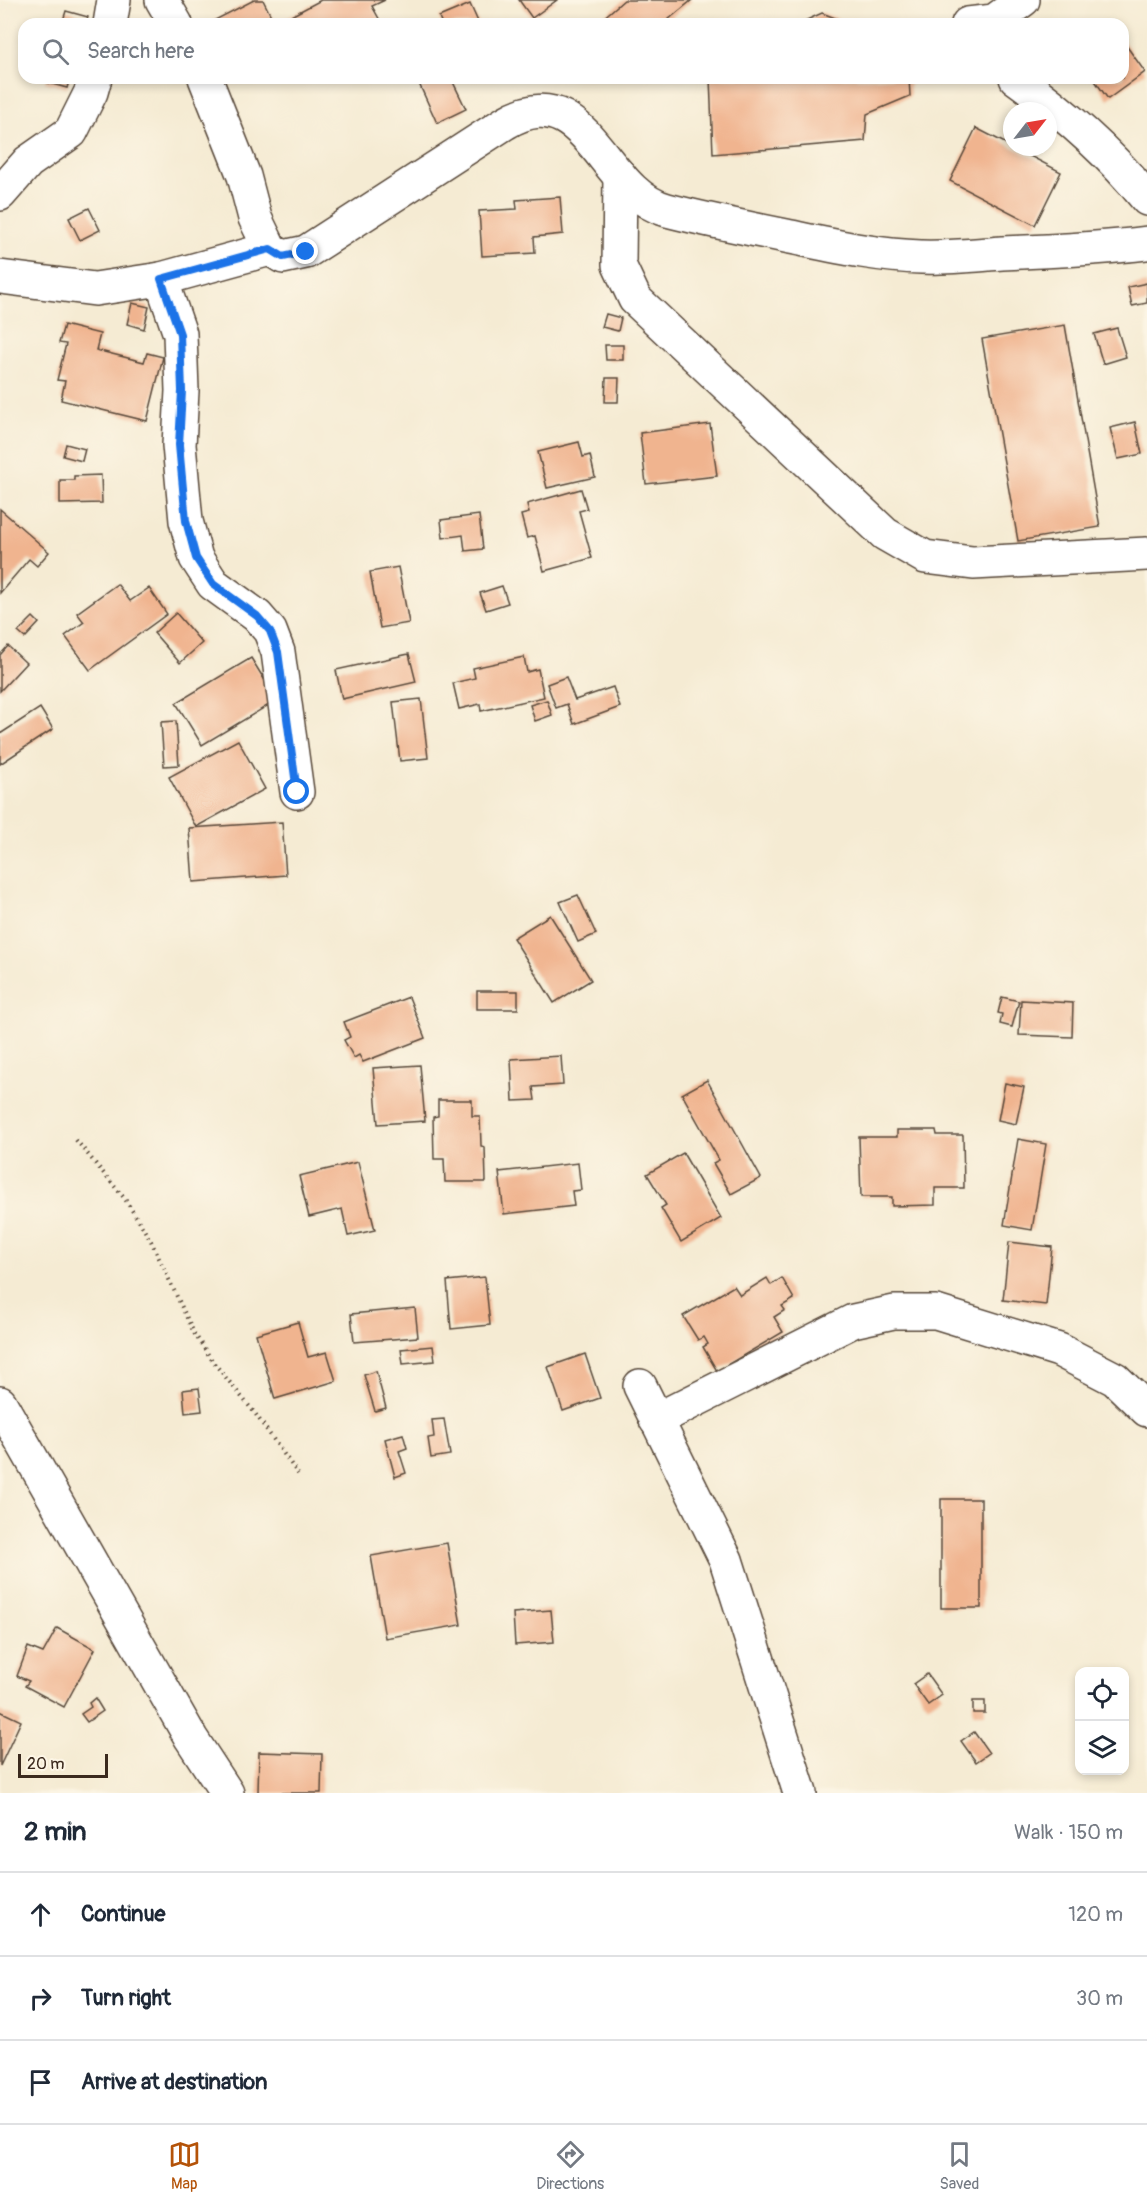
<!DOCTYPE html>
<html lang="en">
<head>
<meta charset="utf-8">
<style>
  body { margin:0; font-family:Pangolin,sans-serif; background:#f2f2f3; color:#1f2937 }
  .controls { position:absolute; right:18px; bottom:18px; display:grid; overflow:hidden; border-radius:12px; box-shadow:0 3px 9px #0003 }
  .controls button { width:54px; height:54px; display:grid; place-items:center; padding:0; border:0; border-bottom:2px solid #e0e1e3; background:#fff; color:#1f2937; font:30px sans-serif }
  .compass { position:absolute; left:1003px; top:102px; width:54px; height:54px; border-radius:50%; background:#fff; box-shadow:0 3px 9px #0003; rotate:59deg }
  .scale { position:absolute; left:18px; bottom:15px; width:90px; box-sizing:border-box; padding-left:6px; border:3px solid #3b2a1e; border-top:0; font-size:16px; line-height:21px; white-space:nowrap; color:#3b2a1e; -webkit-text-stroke:4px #fcf5e5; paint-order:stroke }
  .stop { position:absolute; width:18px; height:18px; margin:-14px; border:4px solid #1a73e8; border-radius:50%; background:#fff }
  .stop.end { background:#1a73e8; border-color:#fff; box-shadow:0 2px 6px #0008 }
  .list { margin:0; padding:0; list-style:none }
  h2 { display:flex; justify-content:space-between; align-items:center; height:78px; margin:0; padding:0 24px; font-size:26px }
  h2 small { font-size:20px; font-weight:400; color:#747a83 }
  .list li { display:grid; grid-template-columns:39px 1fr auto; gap:18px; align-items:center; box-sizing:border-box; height:84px; padding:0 24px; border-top:2px solid #e0e1e3 }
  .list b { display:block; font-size:22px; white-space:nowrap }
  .list em { font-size:20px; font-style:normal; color:#747a83 }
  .icon { flex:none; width:33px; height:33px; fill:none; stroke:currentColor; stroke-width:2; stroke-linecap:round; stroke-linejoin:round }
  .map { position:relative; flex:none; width:1147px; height:1793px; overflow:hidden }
  .search { position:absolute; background:#fff; box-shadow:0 3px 9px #0003; left:18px; right:18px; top:18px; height:66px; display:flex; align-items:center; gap:15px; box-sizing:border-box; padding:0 21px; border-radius:18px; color:#747a83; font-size:22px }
  .sheet { height:330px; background:#fff }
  nav { display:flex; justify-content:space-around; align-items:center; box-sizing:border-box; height:84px; border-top:2px solid #e0e1e3; background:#fff; font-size:16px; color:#747a83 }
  nav a { display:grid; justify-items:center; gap:3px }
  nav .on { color:#b45309 }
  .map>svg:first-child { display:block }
  .building { fill:#f0b48f }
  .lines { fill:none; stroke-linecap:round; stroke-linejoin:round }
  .minor-casing { stroke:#574739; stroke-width:36 }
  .path { stroke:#574739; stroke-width:4; stroke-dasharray:1.5 4.5; stroke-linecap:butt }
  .minor { stroke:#fff; stroke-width:33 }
  .route { stroke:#1a73e8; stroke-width:8 }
</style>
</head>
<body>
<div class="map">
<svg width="1147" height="1793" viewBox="0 0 1147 1793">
  <rect width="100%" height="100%" fill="#fcf5e5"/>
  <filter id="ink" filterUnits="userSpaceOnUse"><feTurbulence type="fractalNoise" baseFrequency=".0167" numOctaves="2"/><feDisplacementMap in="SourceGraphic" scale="12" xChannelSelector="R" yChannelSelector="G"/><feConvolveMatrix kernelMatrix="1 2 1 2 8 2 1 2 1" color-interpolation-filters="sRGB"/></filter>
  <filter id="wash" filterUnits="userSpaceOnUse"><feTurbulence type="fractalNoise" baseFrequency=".008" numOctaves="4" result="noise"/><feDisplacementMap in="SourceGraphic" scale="24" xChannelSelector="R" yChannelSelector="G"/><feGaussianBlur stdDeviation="1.35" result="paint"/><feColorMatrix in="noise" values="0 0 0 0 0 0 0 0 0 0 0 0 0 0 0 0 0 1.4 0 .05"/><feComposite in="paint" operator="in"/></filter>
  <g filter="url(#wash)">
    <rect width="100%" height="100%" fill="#f5ebd3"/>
    <g id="blocks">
      <g class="building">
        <path d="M254 0H263L273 20 266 24H214L213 21Z"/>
        <path d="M321 0H385L372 6 382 24H276Z"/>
        <path d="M519 0H557L532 18Z"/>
        <path d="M624 0H692L663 24H604L601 20Z"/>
        <path d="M470 4 479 24H442L439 17Z"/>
        <path d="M66 11 88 17 86 24H62Z"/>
        <path d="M822 13 851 24H798Z"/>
        <path d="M1123 41 1145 72 1108 99 1093 78H1123Z"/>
        <path d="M46 78H70L67 88 45 82Z"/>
        <path d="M419 78H451L466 109 437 123 417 79Z"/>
        <path d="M710 78H909L910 96 867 114 865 141 713 154Z"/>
        <path d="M976 128 1061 172 1035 225 950 181Z"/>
        <path d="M560 197 563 234 534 237 535 253 482 256 479 211 517 209 516 200Z"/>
        <path d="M89 208 100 230 80 240 69 218Z"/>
        <path d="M1147 283V303L1132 306 1128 287Z"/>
        <path d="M132 303 149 307 144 329 127 324Z"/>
        <path d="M606 314 621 318 618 331 602 327Z"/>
        <path d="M64 325 100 334 96 350 144 362 147 353 163 357 147 421 61 400 65 381 57 380 66 344 59 343Z"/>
        <path d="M1065 325 1100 527 1018 541 982 339Z"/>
        <path d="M1117 328 1126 357 1103 364 1094 334Z"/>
        <path d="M605 345H623V360H606Z"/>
        <path d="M606 378H619L618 402H605Z"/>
        <path d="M1135 422 1142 454 1118 459 1110 428Z"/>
        <path d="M710 424 717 476 646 484 640 433Z"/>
        <path d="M579 442 583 457 590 455 595 477 547 488 538 452Z"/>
        <path d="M66 444 85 449 82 461 63 456Z"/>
        <path d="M101 475 102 503 60 504V480H74V476Z"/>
        <path d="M581 489 587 509 579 511 592 558 544 571 535 536 527 538 521 515 529 513 527 504Z"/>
        <path d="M0 509 49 552 37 566 29 559 0 593Z"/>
        <path d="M479 515 483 549 465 551 463 535 443 538 441 520Z"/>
        <path d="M398 567 409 623 380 628 370 572Z"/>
        <path d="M117 584 130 601 149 588 167 614 90 670 65 636 84 622 77 613Z"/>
        <path d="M502 586 508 603 486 610 480 593Z"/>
        <path d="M176 613 202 643 180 663 154 633Z"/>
        <path d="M33 617 39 623 25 638 18 632Z"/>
        <path d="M8 646 26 663 0 691V655Z"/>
        <path d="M409 654 416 682 342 699 336 670Z"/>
        <path d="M524 657 527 672 538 669 544 697 481 711 480 704 459 709 453 683 475 678 473 668Z"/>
        <path d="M251 658 277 700 202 745 176 703Z"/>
        <path d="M566 677 575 700 613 687 620 707 574 724 567 704 556 708 547 684Z"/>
        <path d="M421 699 428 758 400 761 393 702Z"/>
        <path d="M547 700 552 715 535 721 530 705Z"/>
        <path d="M40 708 53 729 0 764V734Z"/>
        <path d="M176 721 179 765 164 766 161 722Z"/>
        <path d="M238 740 265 789 196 827 169 777Z"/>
        <path d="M282 822 286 875 193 882 189 828Z"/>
        <path d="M578 895 596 934 578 942 560 902Z"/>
        <path d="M550 915 591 980 554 1003 513 938Z"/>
        <rect x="477" y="991" width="41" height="18"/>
        <path d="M409 997 425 1038 363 1062 359 1055 354 1058 344 1040 350 1037 344 1022Z"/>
        <path d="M1002 997 1019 1001 1012 1027 1000 1024 1002 1014 998 1013Z"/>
        <path d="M1021 1000 1073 1003 1072 1037 1019 1035Z"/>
        <path d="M561 1056 563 1085 533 1087 535 1100 513 1101 511 1059Z"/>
        <path d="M420 1065 425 1121 378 1124 373 1068Z"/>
        <path d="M707 1080 761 1178 731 1194 713 1163 719 1160 682 1094Z"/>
        <path d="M1005 1083 1024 1087 1016 1124 998 1120Z"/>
        <path d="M438 1100H472V1116H480L481 1146 485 1147 486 1182H445L444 1159H434L433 1117 438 1116Z"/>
        <path d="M897 1130H936L937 1135H963L964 1188H935V1205L892 1206V1197H861L859 1137H897Z"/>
        <path d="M1018 1139 1046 1144 1032 1230 1004 1225Z"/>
        <path d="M683 1153 721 1218 681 1242 661 1208 666 1205 647 1174Z"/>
        <path d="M358 1162 375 1230 348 1236 342 1209 309 1217 299 1176Z"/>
        <path d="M578 1163 581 1190 572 1191 574 1206 504 1214 499 1172Z"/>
        <path d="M1009 1242 1052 1247 1046 1305 1003 1300Z"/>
        <path d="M485 1277 490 1325 451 1329 447 1281Z"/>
        <path d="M767 1278 771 1285 782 1278 794 1299 782 1306 785 1310 774 1317 783 1332 717 1371 703 1347 708 1344 704 1337 698 1340 683 1316 734 1286 740 1295Z"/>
        <path d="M415 1308 418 1337 354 1342 351 1314Z"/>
        <path d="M298 1322 308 1357 327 1352 336 1381 275 1399 256 1334Z"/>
        <path d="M433 1346 435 1361 403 1364 401 1349Z"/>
        <path d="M585 1354 600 1398 563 1411 548 1367Z"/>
        <path d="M376 1371 386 1408 375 1411 364 1375Z"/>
        <path d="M199 1388 202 1411 185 1413 183 1390Z"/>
        <path d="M444 1419 450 1455 431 1458 428 1438 434 1437 432 1420Z"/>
        <path d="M403 1434 407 1448 399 1451 406 1473 395 1477 385 1439Z"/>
        <rect x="941" y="1499" width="40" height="109"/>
        <path d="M447 1543 461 1625 385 1638 371 1556Z"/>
        <path d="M551 1610 554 1642 515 1645 513 1613Z"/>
        <path d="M57 1628 95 1649 64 1707 25 1686 29 1681 17 1676 28 1647 43 1653Z"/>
        <path d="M927 1674 942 1695 928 1705 913 1684Z"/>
        <path d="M95 1698 103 1711 87 1722 81 1714 91 1707 89 1703Z"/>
        <rect x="973" y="1701" width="12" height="12"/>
        <path d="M0 1711 21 1721 0 1766Z"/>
        <path d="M974 1732 989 1753 976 1762 961 1741Z"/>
        <path d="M259 1752 322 1754 321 1793H258Z"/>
      </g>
    </g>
  </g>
  <g filter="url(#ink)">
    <use href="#blocks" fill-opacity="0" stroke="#574739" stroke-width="1.5"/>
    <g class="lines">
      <defs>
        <g id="minor">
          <path d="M162 0 176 24"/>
          <path d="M110 24 114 0"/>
          <path d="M968 24 994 21 1023 0"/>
          <path d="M205 78 244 176 255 218 270 249 283 257 306 252 505 123C586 74 601 193 667 210 706 220 746 228 786 236 830 245 876 256 921 257 948 258 975 255 1002 253 1051 251 1099 249 1147 243"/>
          <path d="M1016 78C1063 112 1110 153 1147 199"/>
          <path d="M620 176 619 265 635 299 885 534 925 557 973 563 1147 554"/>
          <path d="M0 194 28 162 71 132 91 92 95 78"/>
          <path d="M0 277 95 289 161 279 270 249"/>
          <path d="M161 279 180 334 182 391 179 445 186 521 196 558 213 584 257 616 270 631 278 652 297 792"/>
          <path d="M640 1386 726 1560 800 1793"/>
          <path d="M0 1403 191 1738 227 1793"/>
          <path d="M656 1420 853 1321 894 1312H936L1059 1350 1115 1379 1147 1410"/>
        </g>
      </defs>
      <use href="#minor" class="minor-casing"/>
      <path class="path" d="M76 1140 125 1199 151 1241 194 1333 214 1363 254 1412 298 1474"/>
      <use href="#minor" class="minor"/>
    </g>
  </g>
  <g class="lines" filter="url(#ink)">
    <path class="route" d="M297 792 278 652 270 631 257 616 213 584 196 558 186 521 179 445 182 391 180 334 161 279 270 249 283 257 306 252"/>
  </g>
</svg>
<div class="controls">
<button><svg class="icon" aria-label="locate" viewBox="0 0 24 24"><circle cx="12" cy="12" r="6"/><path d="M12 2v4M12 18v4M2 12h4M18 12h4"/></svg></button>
<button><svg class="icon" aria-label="layers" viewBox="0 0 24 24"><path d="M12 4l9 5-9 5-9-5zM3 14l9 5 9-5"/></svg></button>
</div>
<svg class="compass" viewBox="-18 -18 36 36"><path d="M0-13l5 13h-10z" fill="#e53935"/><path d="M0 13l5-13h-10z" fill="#747a83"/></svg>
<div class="scale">20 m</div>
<div class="stop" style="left:297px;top:792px"></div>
<div class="stop end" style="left:306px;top:252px"></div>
<div class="search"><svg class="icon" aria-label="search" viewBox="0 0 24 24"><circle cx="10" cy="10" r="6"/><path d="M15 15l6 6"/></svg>Search here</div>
</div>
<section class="sheet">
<h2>2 min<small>Walk · 150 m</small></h2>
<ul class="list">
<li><svg class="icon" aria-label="ahead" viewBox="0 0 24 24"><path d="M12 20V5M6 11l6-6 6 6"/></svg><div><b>Continue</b></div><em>120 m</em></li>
<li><svg class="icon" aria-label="right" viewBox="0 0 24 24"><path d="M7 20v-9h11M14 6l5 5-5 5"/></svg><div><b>Turn right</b></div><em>30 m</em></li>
<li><svg class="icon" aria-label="arrive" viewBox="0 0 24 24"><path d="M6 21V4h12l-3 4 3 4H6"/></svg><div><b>Arrive at destination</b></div></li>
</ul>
</section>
<nav>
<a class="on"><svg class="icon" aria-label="map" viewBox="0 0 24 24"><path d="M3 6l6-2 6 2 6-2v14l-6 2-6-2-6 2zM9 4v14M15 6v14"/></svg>Map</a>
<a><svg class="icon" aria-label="directions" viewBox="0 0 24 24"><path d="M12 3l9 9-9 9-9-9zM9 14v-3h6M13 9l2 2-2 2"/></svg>Directions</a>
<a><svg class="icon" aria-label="saved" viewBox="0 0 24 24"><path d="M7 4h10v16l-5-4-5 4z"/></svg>Saved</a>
</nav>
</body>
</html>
